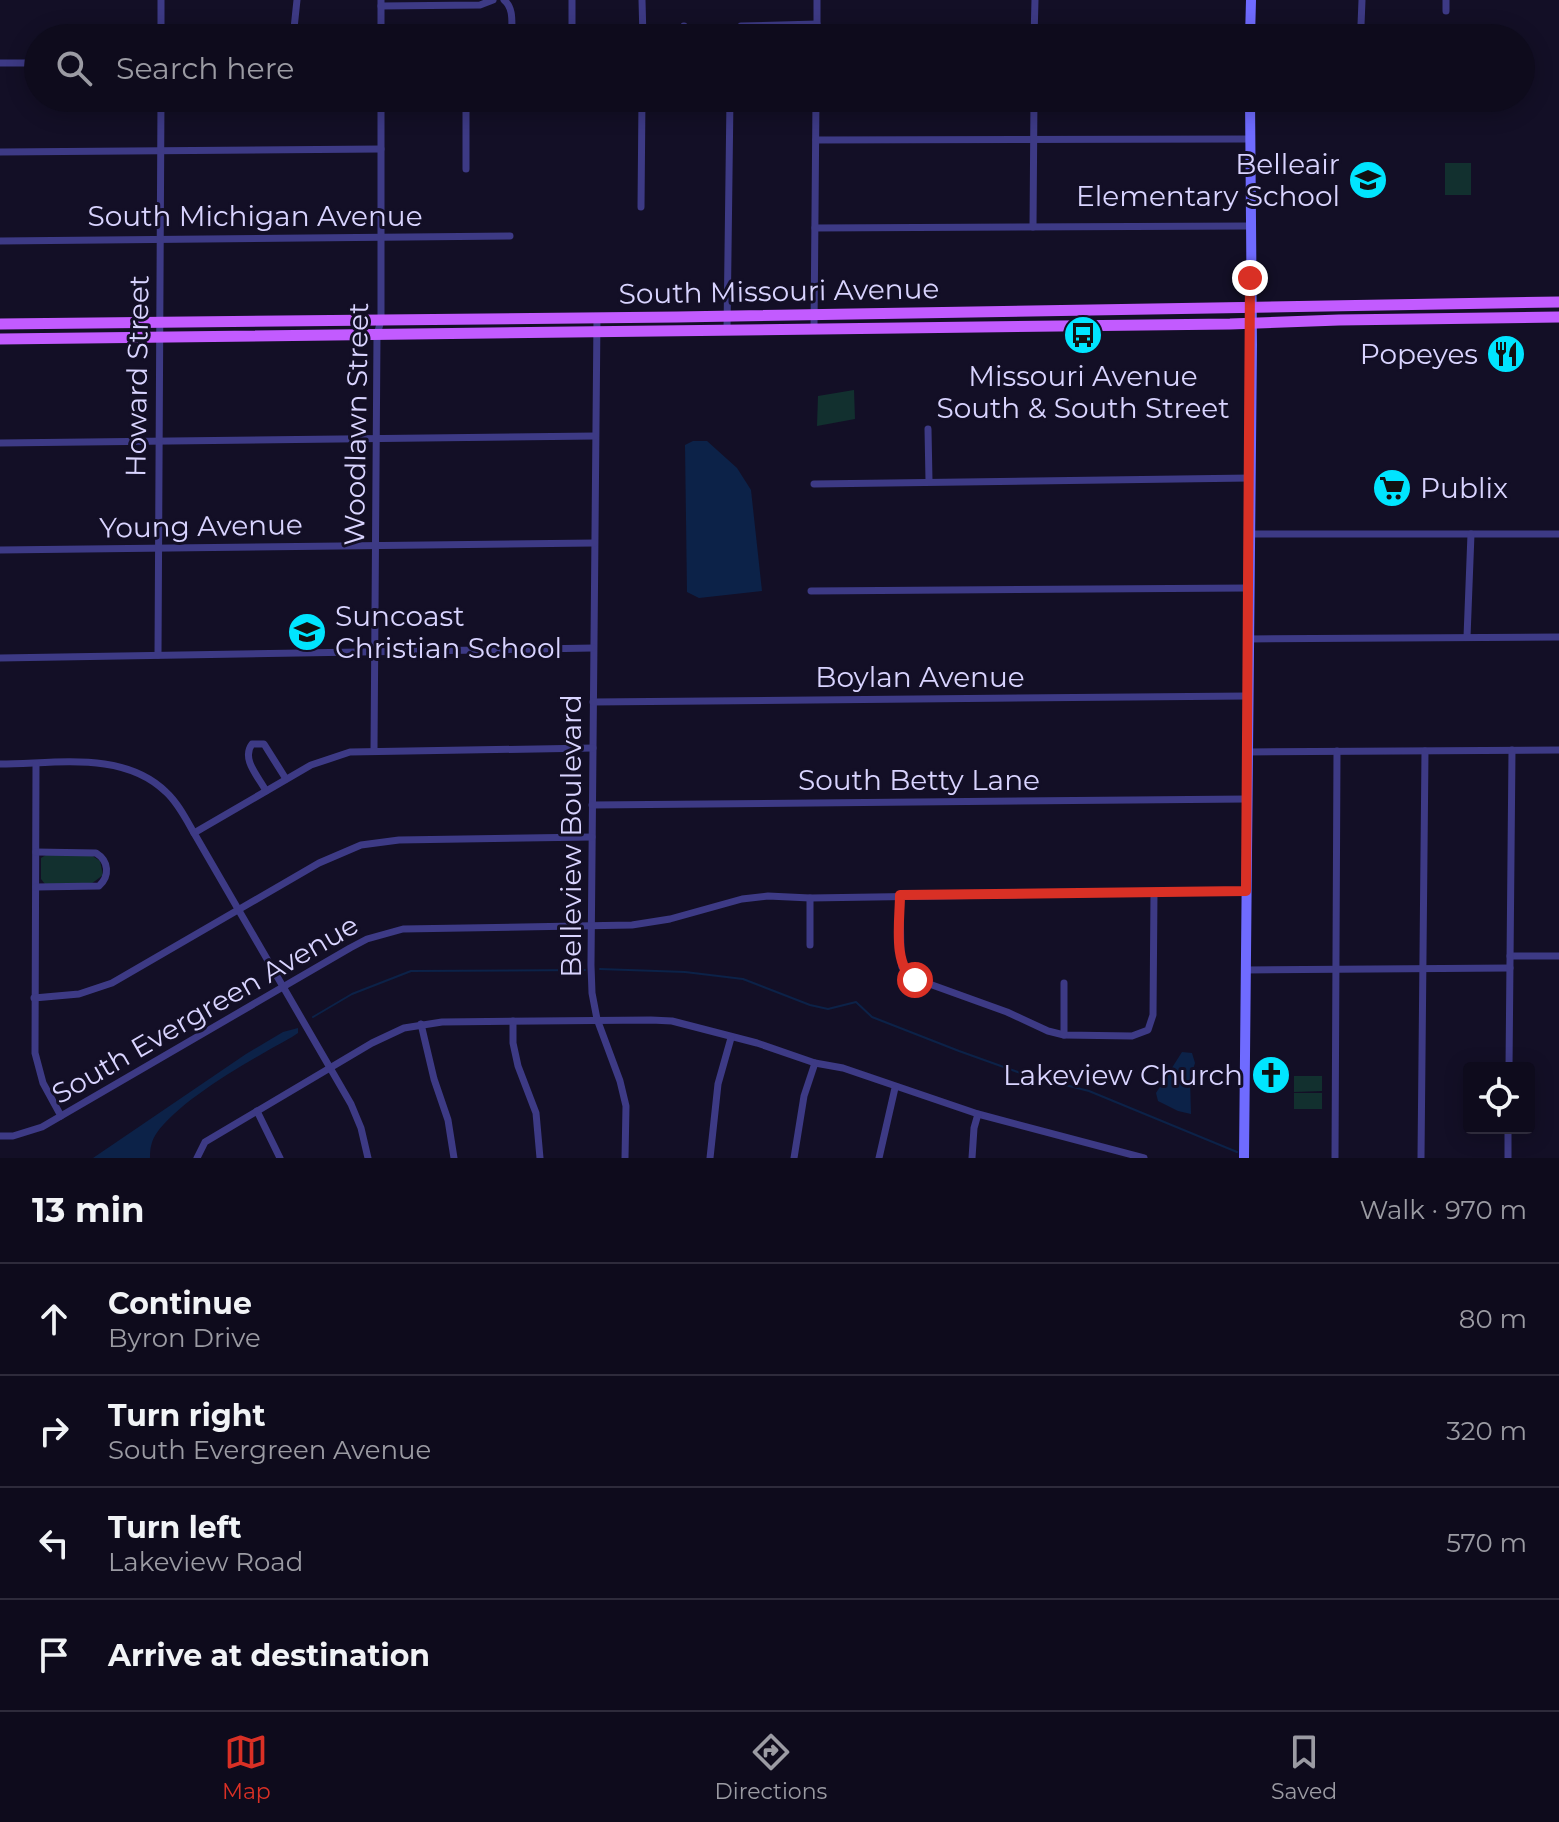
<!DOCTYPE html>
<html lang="en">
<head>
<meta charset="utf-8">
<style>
  body { margin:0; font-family:Montserrat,sans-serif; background:#171425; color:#f1f3f6 }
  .controls { position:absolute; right:24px; bottom:24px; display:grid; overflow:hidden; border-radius:8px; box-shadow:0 4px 20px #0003 }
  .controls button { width:72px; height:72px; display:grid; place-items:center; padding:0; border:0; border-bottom:2px solid #2e2b3b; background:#0e0b1c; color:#f1f3f6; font:40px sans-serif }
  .stop { position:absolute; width:24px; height:24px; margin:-18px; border:6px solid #d93025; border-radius:50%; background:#fff }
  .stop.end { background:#d93025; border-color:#fff; box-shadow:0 2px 8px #0008 }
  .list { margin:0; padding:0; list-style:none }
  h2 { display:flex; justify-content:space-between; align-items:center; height:104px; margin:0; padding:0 32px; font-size:34px }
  h2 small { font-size:26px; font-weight:400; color:#9b9ba3 }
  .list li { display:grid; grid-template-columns:52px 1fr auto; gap:24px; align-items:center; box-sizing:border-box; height:112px; padding:0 32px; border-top:2px solid #2e2b3b }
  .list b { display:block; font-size:30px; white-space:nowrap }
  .list p { margin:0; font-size:26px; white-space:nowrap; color:#9b9ba3 }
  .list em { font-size:26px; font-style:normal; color:#9b9ba3 }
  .icon { flex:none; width:44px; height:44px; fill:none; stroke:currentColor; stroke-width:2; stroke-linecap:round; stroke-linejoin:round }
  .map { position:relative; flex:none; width:1559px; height:1158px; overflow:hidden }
  .search { position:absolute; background:#0e0b1c; box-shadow:0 4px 20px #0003; left:24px; right:24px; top:24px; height:88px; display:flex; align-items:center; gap:20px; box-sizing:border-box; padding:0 28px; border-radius:44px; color:#9b9ba3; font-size:30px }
  .sheet { height:552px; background:#0e0b1c }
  nav { display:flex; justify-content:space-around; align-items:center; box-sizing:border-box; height:112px; border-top:2px solid #2e2b3b; background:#0e0b1c; font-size:22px; color:#9b9ba3 }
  nav a { display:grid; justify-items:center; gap:4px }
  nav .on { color:#d93025 }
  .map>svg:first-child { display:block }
  .green { fill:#12302f }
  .water { fill:#0c2248 }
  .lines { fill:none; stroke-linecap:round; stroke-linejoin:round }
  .stream { stroke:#0c2248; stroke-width:2 }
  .street { stroke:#3d3a85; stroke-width:7 }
  .secondary { stroke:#6f6bff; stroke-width:10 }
  .primary { stroke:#c25bff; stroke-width:11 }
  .route { stroke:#d93025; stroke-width:10 }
  .labels { text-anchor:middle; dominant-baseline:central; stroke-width:6; stroke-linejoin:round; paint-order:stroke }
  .poi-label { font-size:28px; fill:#d9d4ff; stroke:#130f26; text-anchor:end }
  .street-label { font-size:28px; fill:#d9d4ff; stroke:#130f26 }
</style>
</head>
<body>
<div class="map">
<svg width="1559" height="1158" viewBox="0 0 1559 1158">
  <rect width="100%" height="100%" fill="#130f26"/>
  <g class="green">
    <rect x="1445" y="163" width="26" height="32"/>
    <path d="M854 390 855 419 817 426 818 396Z"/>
    <path d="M46 855H91L100 861 103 875 91 884H45L41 879V858Z"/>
    <path d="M1294 1076H1322V1091L1294 1092Z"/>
    <rect x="1294" y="1093" width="28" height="16"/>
  </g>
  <g class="water">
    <path d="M693 441H707L737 468 751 490 762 591 699 598 687 592 685 445Z"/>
    <path d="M298 1028V1033L292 1037C254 1058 180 1099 156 1134 151 1142 150 1149 150 1158H93L246 1054 283 1032Z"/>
    <path d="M1182 1052 1192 1053 1195 1063 1190 1079 1191 1114 1178 1111 1158 1101 1156 1093Z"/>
  </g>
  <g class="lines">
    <g class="stream">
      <path d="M600 969 685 972 743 979 810 1005 828 1009 856 1002 872 1017 959 1051 1026 1075 1089 1091 1237 1152"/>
      <path d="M313 1017 352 994 411 971 585 970"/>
    </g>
    <g class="street">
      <path d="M161 0V38"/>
      <path d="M504 0C515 9 511 25 512 38"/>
      <path d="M572 0V38"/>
      <path d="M642 0 643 38"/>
      <path d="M381 6 480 5 493 0"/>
      <path d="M1446 11V0"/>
      <path d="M1361 25 1362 0"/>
      <path d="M684 26 685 38"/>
      <path d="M741 26 817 24"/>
      <path d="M293 38 297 0"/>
      <path d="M381 38V0"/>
      <path d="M817 38V0"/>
      <path d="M1034 38 1035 0"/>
      <path d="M0 63H38"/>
      <path d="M672 98H688"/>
      <path d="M381 105 638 98"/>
      <path d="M816 140 1249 139"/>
      <path d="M0 152 381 149"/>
      <path d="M466 169V102"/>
      <path d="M641 207 642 98"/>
      <path d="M1033 227 1034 98"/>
      <path d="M815 228 1249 226"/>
      <path d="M0 241 510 236"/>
      <path d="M597 317 591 965 592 993 597 1019 620 1081 626 1106 625 1158"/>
      <path d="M814 329 816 98"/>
      <path d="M727 330 730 98"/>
      <path d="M928 429 929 481"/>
      <path d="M0 443 595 436"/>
      <path d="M814 484 1250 478"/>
      <path d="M1249 534H1559"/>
      <path d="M0 550 594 543"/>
      <path d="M811 591 1248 588"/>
      <path d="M1467 637 1471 534"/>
      <path d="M1247 639 1559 637"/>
      <path d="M158 655 161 98"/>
      <path d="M0 658 593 648"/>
      <path d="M593 702 1247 696"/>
      <path d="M374 751 377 335 381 320V98"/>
      <path d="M1247 752 1559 750"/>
      <path d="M0 764C55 764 123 750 166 792 178 803 186 819 194 833L351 1104 361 1128 368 1158"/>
      <path d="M36 764 35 1053 43 1083 61 1116"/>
      <path d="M266 791C258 776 241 759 252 744H264L286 779"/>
      <path d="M592 805 1247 799"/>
      <path d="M194 833 311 765 350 752 593 748"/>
      <path d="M36 887 99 886C110 876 109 861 96 853L36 852"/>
      <path d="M900 895 901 960 902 967 910 977 1007 1012 1048 1031 1064 1035 1132 1036 1148 1030 1153 1015 1154 893"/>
      <path d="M810 945V898"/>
      <path d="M1510 956H1559"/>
      <path d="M1246 970 1510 968"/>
      <path d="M1064 983V1035"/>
      <path d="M34 998 79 994 112 983 319 863 361 845 399 840 592 837"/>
      <path d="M513 1021V1043L518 1066 536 1113 540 1158"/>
      <path d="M421 1024 434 1079 448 1120 454 1158"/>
      <path d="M1509 1068 1512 750"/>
      <path d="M257 1111 280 1158"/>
      <path d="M0 1136H13L42 1127 350 948 367 939 403 929 632 925 670 919 742 899 768 896 810 898 1246 891"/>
      <path d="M197 1158 205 1142 372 1043 404 1028 442 1022 651 1020 672 1021 757 1043 815 1063 843 1068 978 1114 1144 1158"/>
      <path d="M710 1158 718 1084 731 1038"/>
      <path d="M794 1158 804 1096 815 1063"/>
      <path d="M879 1158 895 1088"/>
      <path d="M972 1158 974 1128 978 1114"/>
      <path d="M1335 1158 1337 751"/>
      <path d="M1421 1158 1425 751"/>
      <path d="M1508 1158V1128"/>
    </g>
    <g class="secondary">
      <path d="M1250 38 1251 0"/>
      <path d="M1244 1158 1252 344 1250 98"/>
    </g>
    <g class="primary">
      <path d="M0 324 677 317 1559 302"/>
      <path d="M0 339 1230 324 1339 320 1559 317"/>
    </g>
  </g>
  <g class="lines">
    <path class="route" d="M915 980C892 966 900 920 900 895L1246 891 1250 278"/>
  </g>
  <defs>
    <symbol id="school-disc" viewBox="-11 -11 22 22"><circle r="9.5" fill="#00e5ff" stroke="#130f26"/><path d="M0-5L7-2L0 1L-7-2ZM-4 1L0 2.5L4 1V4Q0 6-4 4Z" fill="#111"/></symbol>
    <symbol id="bus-disc" viewBox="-11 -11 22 22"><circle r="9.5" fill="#00e5ff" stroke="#130f26"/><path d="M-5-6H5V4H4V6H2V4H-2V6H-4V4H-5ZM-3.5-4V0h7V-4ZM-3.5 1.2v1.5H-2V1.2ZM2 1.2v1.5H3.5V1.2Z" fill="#111"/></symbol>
    <symbol id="restaurant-disc" viewBox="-11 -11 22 22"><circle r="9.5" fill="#00e5ff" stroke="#130f26"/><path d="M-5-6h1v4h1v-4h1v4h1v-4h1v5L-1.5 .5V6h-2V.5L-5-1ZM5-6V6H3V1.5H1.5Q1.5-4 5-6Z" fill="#111"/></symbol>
    <symbol id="supermarket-disc" viewBox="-11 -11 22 22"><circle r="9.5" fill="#00e5ff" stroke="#130f26"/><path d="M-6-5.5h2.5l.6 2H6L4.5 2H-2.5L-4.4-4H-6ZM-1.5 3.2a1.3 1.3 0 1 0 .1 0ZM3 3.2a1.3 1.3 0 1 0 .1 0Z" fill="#111"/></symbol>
    <symbol id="church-disc" viewBox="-11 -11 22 22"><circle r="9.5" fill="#00e5ff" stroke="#130f26"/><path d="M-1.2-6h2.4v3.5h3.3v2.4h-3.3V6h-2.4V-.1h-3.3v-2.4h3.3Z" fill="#111"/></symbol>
  </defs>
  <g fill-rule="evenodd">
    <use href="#school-disc" x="1346" y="158" width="44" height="44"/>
    <use href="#bus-disc" x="1061" y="313" width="44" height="44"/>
    <use href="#restaurant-disc" x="1484" y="332" width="44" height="44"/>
    <use href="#supermarket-disc" x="1370" y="466" width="44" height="44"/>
    <use href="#school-disc" x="285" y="610" width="44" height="44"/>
    <use href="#church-disc" x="1249" y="1053" width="44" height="44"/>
  </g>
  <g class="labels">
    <g class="poi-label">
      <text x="1340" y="164">Belleair<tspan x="1340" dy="32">Elementary School</tspan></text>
      <text x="1478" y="354">Popeyes</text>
      <text x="1083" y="376" text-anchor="middle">Missouri Avenue<tspan x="1083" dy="32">South &amp; South Street</tspan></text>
      <text x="1420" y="488" text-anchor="start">Publix</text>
      <text x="335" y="616" text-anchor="start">Suncoast<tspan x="335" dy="32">Christian School</tspan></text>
      <text x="1243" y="1075">Lakeview Church</text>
    </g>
    <g class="street-label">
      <text x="255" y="216">South Michigan Avenue</text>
      <text transform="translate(779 291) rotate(-1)">South Missouri Avenue</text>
      <text transform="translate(137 376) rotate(-89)">Howard Street</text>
      <text transform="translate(356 424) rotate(-89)">Woodlawn Street</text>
      <text transform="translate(201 526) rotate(-1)">Young Avenue</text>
      <text x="920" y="677">Boylan Avenue</text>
      <text x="919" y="780">South Betty Lane</text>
      <text transform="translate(571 836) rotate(-90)">Belleview Boulevard</text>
      <text transform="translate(205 1009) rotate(-30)">South Evergreen Avenue</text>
    </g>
  </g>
</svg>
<div class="controls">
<button><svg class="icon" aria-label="locate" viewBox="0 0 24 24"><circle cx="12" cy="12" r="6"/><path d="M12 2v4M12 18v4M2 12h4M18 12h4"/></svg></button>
</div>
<div class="stop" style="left:915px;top:980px"></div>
<div class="stop end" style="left:1250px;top:278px"></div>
<div class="search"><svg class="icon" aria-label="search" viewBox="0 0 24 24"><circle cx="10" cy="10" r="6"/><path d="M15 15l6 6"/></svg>Search here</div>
</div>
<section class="sheet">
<h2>13 min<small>Walk · 970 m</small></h2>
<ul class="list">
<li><svg class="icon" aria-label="ahead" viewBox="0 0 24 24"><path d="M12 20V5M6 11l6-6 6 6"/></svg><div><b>Continue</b><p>Byron Drive</p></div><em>80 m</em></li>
<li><svg class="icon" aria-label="right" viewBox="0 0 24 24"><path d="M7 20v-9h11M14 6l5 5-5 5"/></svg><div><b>Turn right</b><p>South Evergreen Avenue</p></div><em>320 m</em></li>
<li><svg class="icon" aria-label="left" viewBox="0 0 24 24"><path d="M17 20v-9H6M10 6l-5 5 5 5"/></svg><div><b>Turn left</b><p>Lakeview Road</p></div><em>570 m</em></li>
<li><svg class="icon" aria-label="arrive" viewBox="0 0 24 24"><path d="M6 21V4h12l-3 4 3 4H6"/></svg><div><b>Arrive at destination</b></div></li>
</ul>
</section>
<nav>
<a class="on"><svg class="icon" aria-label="map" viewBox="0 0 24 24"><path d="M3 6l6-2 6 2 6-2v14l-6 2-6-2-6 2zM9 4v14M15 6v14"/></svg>Map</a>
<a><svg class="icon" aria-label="directions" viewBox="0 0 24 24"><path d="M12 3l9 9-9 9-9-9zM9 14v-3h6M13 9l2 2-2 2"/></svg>Directions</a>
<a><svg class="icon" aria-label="saved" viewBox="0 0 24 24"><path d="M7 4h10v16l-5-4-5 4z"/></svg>Saved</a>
</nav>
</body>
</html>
